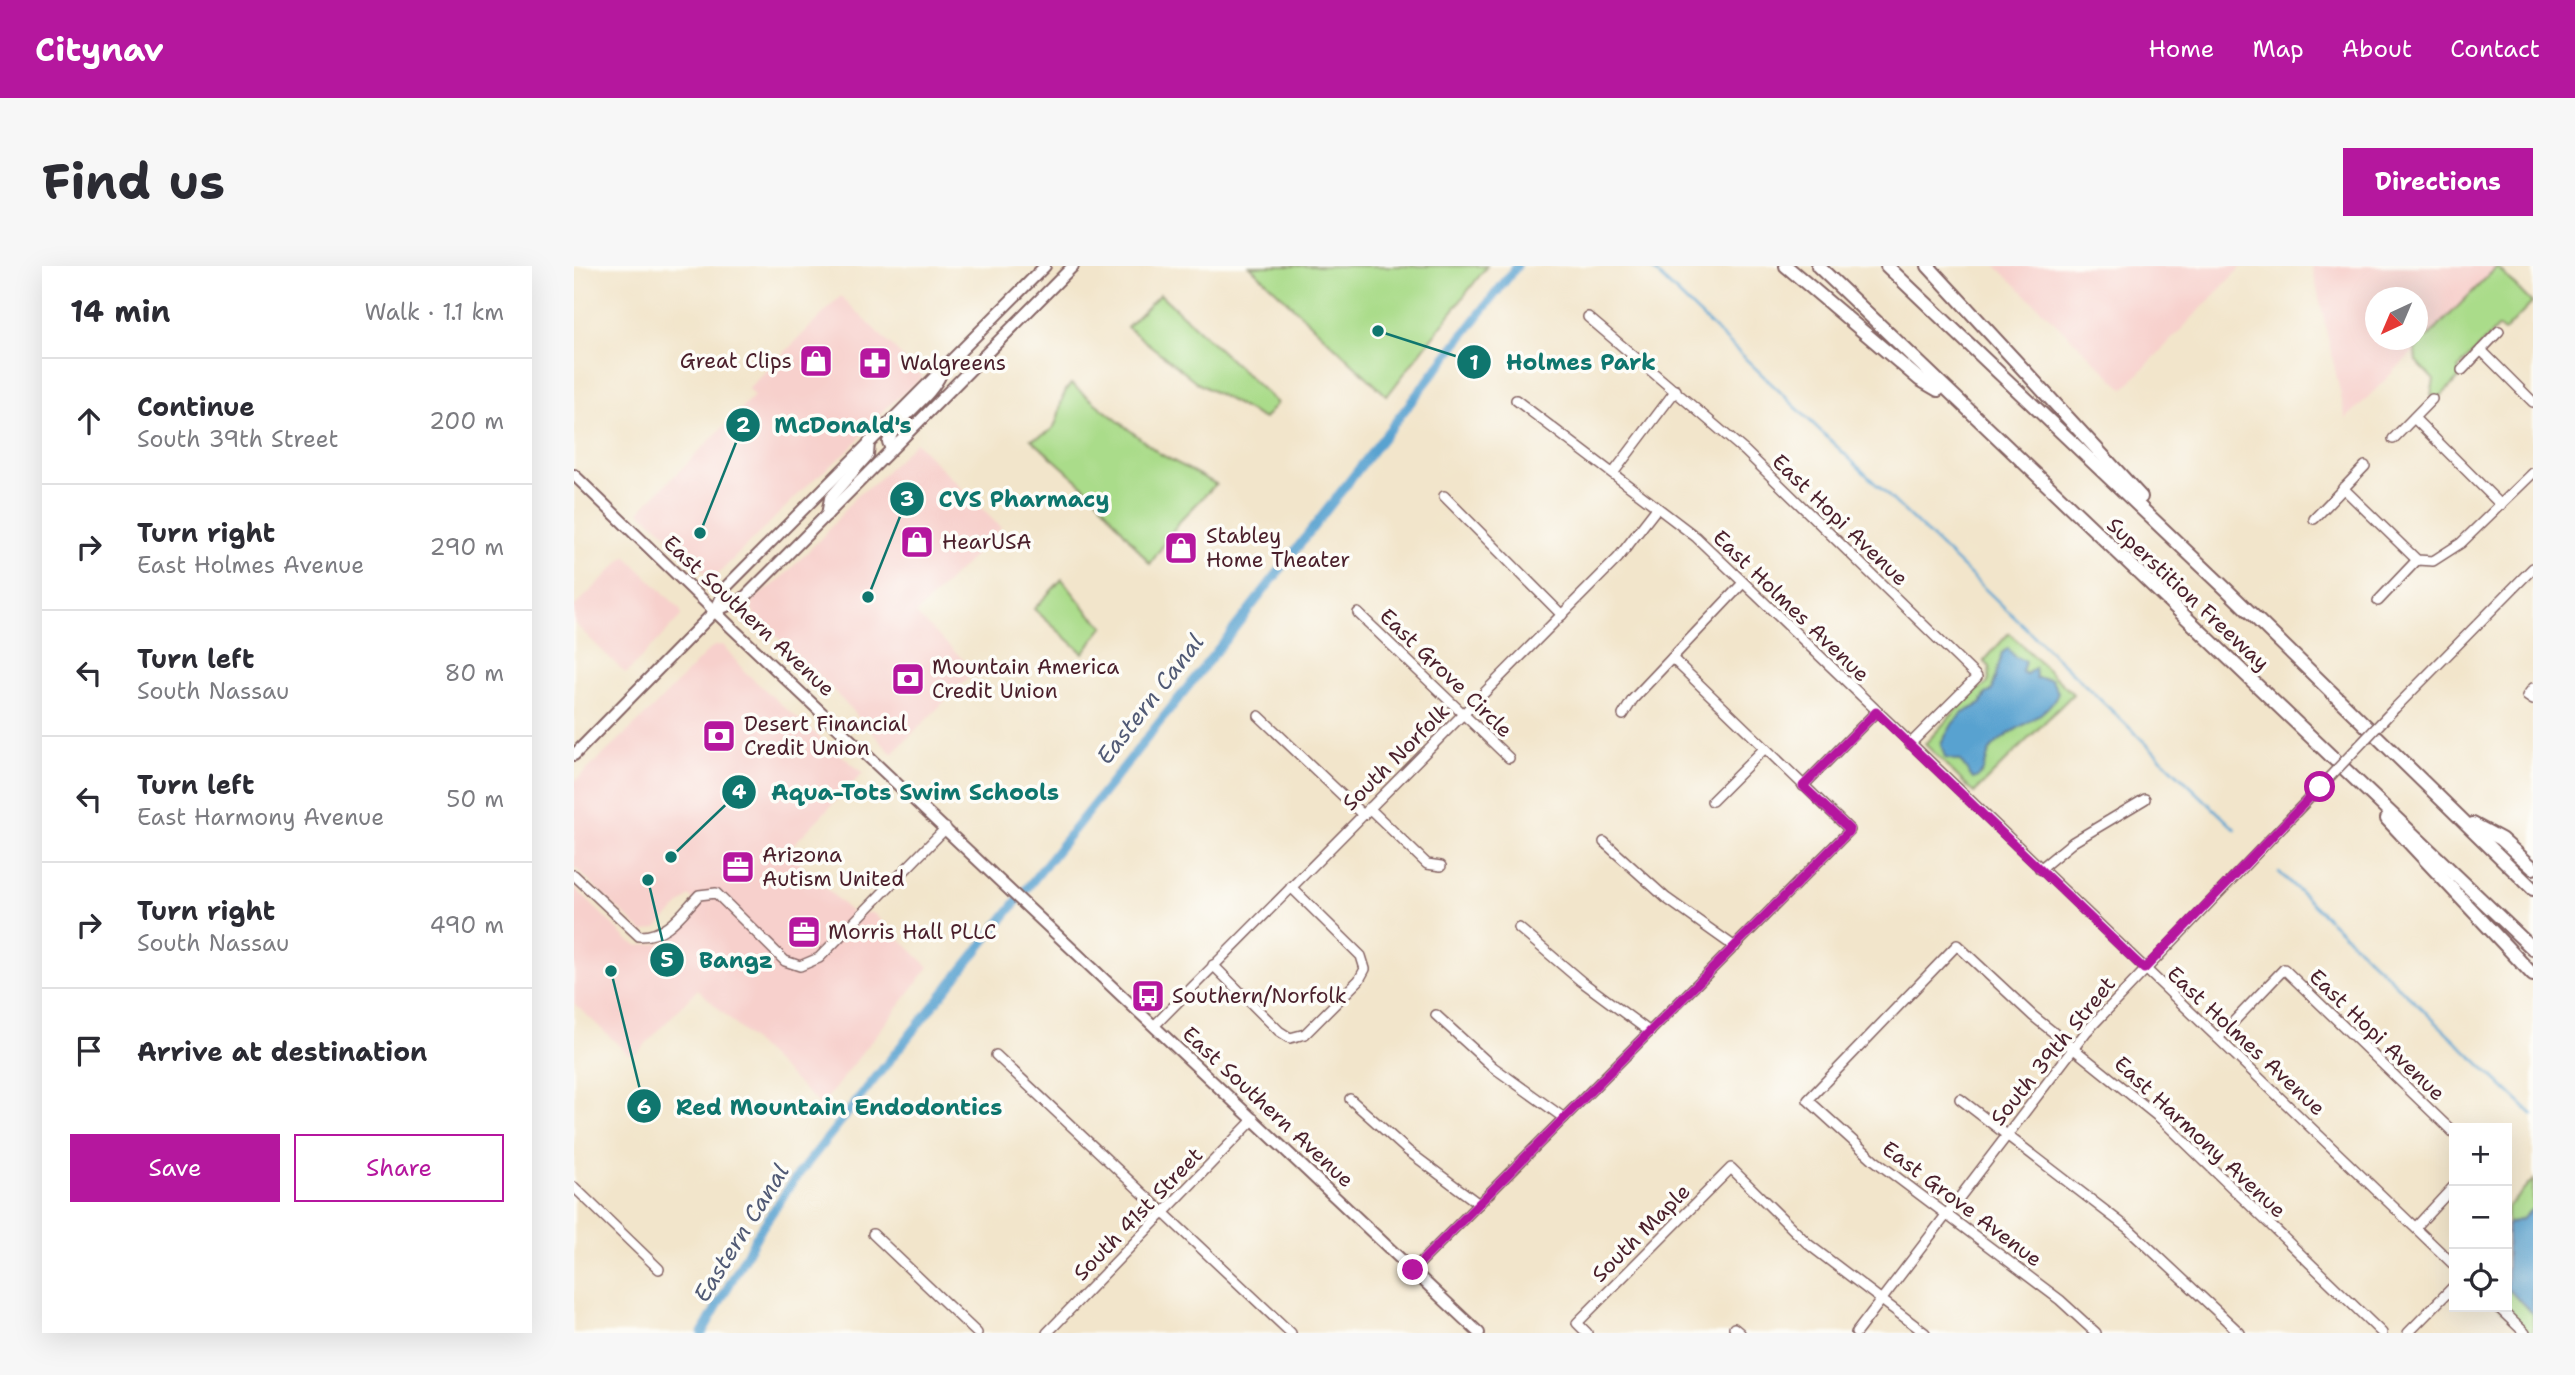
<!DOCTYPE html>
<html lang="en">
<head>
<meta charset="utf-8">
<style>
  body { margin:0; font-family:"Shantell Sans",sans-serif; background:#f7f7f7; color:#2b2b33 }
  .controls { position:absolute; right:21px; bottom:21px; display:grid; overflow:hidden; border-radius:0px; box-shadow:0 7px 28px #0002 }
  .controls button { width:63px; height:63px; display:grid; place-items:center; padding:0; border:0; border-bottom:2px solid #e1e1e2; background:#fff; color:#2b2b33; font:35px sans-serif }
  .compass { position:absolute; left:1791px; top:21px; width:63px; height:63px; border-radius:50%; background:#fff; box-shadow:0 7px 28px #0002; rotate:224deg }
  .stop { position:absolute; width:21px; height:21px; margin:-16px; border:5px solid #b5179e; border-radius:50%; background:#fff }
  .stop.end { background:#b5179e; border-color:#fff; box-shadow:0 2px 7px #0008 }
  .list { margin:0; padding:0; list-style:none }
  h2 { display:flex; justify-content:space-between; align-items:center; height:91px; margin:0; padding:0 28px; font-size:30px }
  h2 small { font-size:23px; font-weight:400; color:#7c7c81 }
  .list li { display:grid; grid-template-columns:46px 1fr auto; gap:21px; align-items:center; box-sizing:border-box; height:126px; padding:0 28px; border-top:2px solid #e1e1e2 }
  .list b { display:block; font-size:26px; white-space:nowrap }
  .list p { margin:0; font-size:23px; white-space:nowrap; color:#7c7c81 }
  .list em { font-size:23px; font-style:normal; color:#7c7c81 }
  .actions { display:flex; gap:14px; padding:21px 28px }
  .actions a { flex:1; padding:16px 0; border:2px solid #b5179e; border-radius:0px; text-align:center; font-size:24px; color:#b5179e }
  .actions .main { background:#b5179e; color:#fff }
  .icon { flex:none; width:38px; height:38px; fill:none; stroke:currentColor; stroke-width:2; stroke-linecap:round; stroke-linejoin:round }
  .map { position:relative; flex:none; width:1959px; height:1067px; overflow:hidden; border-radius:0px }
  header { display:flex; align-items:center; gap:42px; box-sizing:border-box; height:98px; padding:0 35px; background:#b5179e; color:#fff }
  header strong { font-size:33px }
  nav { display:flex; gap:38px; margin-inline-start:auto; font-size:24px }
  .intro { display:flex; align-items:center; justify-content:space-between; box-sizing:border-box; height:168px; padding:0 42px }
  h1 { margin:0; font-size:49px }
  .button { padding:18px 32px; border-radius:0px; background:#b5179e; color:#fff; font-size:24px; font-weight:700 }
  main { display:flex; gap:42px; padding:0 42px }
  aside { flex:1; background:#fff; border-radius:0px; box-shadow:0 7px 28px #0002 }
  .map>svg:first-child { display:block }
  .built { fill:#f7d0cc; fill-rule:evenodd }
  .green { fill:#aadc8a; stroke:#7a7e5a; stroke-width:2 }
  .water { fill:#59a2d0; stroke:#52607e; stroke-width:2 }
  .lines { fill:none; stroke-linecap:round; stroke-linejoin:round }
  .stream { stroke:#59a2d0; stroke-width:2.5 }
  .canal { stroke:#59a2d0; stroke-width:9 }
  .minor-casing { stroke:#856463; stroke-width:12 }
  .major-casing { stroke:#856463; stroke-width:14 }
  .highway-casing { stroke:#856463; stroke-width:16 }
  .minor { stroke:#fff; stroke-width:9 }
  .major { stroke:#fff; stroke-width:10 }
  .highway { stroke:#fff; stroke-width:12 }
  .minor-bridge-casing { stroke:#856463; stroke-width:12; stroke-linecap:butt }
  .minor-bridge { stroke:#fff; stroke-width:9 }
  .route { stroke:#b5179e; stroke-width:9 }
  .labels { text-anchor:middle; dominant-baseline:central; stroke-width:7; stroke-linejoin:round; paint-order:stroke }
  .poi-label { font-size:21px; fill:#4a1f2b; stroke:#fdfcf7; text-anchor:start }
  .street-label { font-size:21px; fill:#4a1f2b; stroke:#fdfcf7 }
  .water-label { font-size:23px; font-style:italic; fill:#515a75; stroke:#fdfcf7 }
  .leader { fill:none; stroke:#0f766e; stroke-width:2.5 }
  .callout-dot { fill:#0f766e; stroke:#fdfcf7; stroke-width:2.5 }
  .mark-label { font-size:21px; text-anchor:middle; font-weight:bold; fill:#fff }
  .callout-label { font-size:23px; text-anchor:middle; font-weight:bold; fill:#0f766e; stroke:#fdfcf7; stroke-width:7; stroke-linejoin:round; paint-order:stroke }
</style>
</head>
<body>
<header>
<strong>Citynav</strong>
<nav><a>Home</a><a>Map</a><a>About</a><a>Contact</a></nav>
</header>
<div class="intro"><h1>Find us</h1><a class="button">Directions</a></div>
<main>
<aside>
<h2>14 min<small>Walk · 1.1 km</small></h2>
<ul class="list">
<li><svg class="icon" aria-label="ahead" viewBox="0 0 24 24"><path d="M12 20V5M6 11l6-6 6 6"/></svg><div><b>Continue</b><p>South 39th Street</p></div><em>200 m</em></li>
<li><svg class="icon" aria-label="right" viewBox="0 0 24 24"><path d="M7 20v-9h11M14 6l5 5-5 5"/></svg><div><b>Turn right</b><p>East Holmes Avenue</p></div><em>290 m</em></li>
<li><svg class="icon" aria-label="left" viewBox="0 0 24 24"><path d="M17 20v-9H6M10 6l-5 5 5 5"/></svg><div><b>Turn left</b><p>South Nassau</p></div><em>80 m</em></li>
<li><svg class="icon" aria-label="left" viewBox="0 0 24 24"><path d="M17 20v-9H6M10 6l-5 5 5 5"/></svg><div><b>Turn left</b><p>East Harmony Avenue</p></div><em>50 m</em></li>
<li><svg class="icon" aria-label="right" viewBox="0 0 24 24"><path d="M7 20v-9h11M14 6l5 5-5 5"/></svg><div><b>Turn right</b><p>South Nassau</p></div><em>490 m</em></li>
<li><svg class="icon" aria-label="arrive" viewBox="0 0 24 24"><path d="M6 21V4h12l-3 4 3 4H6"/></svg><div><b>Arrive at destination</b></div></li>
</ul>
<div class="actions"><a class="main">Save</a><a>Share</a></div>
</aside>
<div class="map">
<svg width="1959" height="1067" viewBox="0 0 1959 1067">
  <rect width="100%" height="100%" fill="#fdfcf7"/>
  <filter id="ink" filterUnits="userSpaceOnUse"><feTurbulence type="fractalNoise" baseFrequency=".0143" numOctaves="2"/><feDisplacementMap in="SourceGraphic" scale="14" xChannelSelector="R" yChannelSelector="G"/><feConvolveMatrix kernelMatrix="1 2 1 2 8 2 1 2 1" color-interpolation-filters="sRGB"/></filter>
  <filter id="wash" filterUnits="userSpaceOnUse"><feTurbulence type="fractalNoise" baseFrequency=".00686" numOctaves="4" result="noise"/><feDisplacementMap in="SourceGraphic" scale="28" xChannelSelector="R" yChannelSelector="G"/><feGaussianBlur stdDeviation="1.57" result="paint"/><feColorMatrix in="noise" values="0 0 0 0 0 0 0 0 0 0 0 0 0 0 0 0 0 1.4 0 .05"/><feComposite in="paint" operator="in"/></filter>
  <g filter="url(#wash)">
    <rect width="100%" height="100%" fill="#f2e5cb"/>
    <g class="built">
      <path d="M1422 0H1668L1550 123Z"/>
      <path d="M1738 0H1925L1772 153ZM1801 32H1843V74H1801Z"/>
      <path d="M267 30 349 111 314 140 275 184 238 215 144 308H131L106 279 65 245 180 130 174 123Z"/>
      <path d="M341 176 427 262 342 348 401 405 318 488 258 423 181 350 177 341 180 333 205 315 252 267 283 229 300 218Z"/>
      <path d="M52 290 106 343 107 350 52 408 0 357V341Z"/>
      <path d="M149 379 170 405 210 441 289 507 213 585 278 647H299L355 701 247 840 124 723 62 788H54L0 737V621L55 675 65 680 90 676 125 641 115 630 83 662 69 666 0 601V516L79 442 133 386 140 380Z"/>
    </g>
    <g class="green">
      <path d="M676 0H913L813 130Z"/>
      <path d="M1923 1 1958 37 1930 66 1924 61 1884 103 1888 109 1863 134 1857 129 1860 114 1842 95 1841 84Z"/>
      <path d="M586 28 703 137 690 153 625 118 553 61Z"/>
      <path d="M497 118 586 188 642 218 606 255 576 298 520 229 457 173C497 164 477 138 497 118Z"/>
      <path d="M488 313 515 347 530 360 509 387 460 343Z"/>
      <path d="M1435 367 1499 428 1400 527 1351 478 1396 429 1414 417 1416 401 1410 395Z"/>
      <path d="M1959 914V1067H1951L1924 1041H1933V942Z"/>
    </g>
    <g class="water">
      <path d="M1434 382 1441 391 1451 395 1448 406 1452 408 1461 402 1462 412 1477 413 1484 426C1474 453 1436 461 1418 482 1410 492 1413 509 1399 513L1386 495 1371 492 1367 478 1379 457 1389 447 1407 438 1412 428 1418 425 1428 387Z"/>
      <path d="M1959 942V1048L1933 1022V958L1948 953Z"/>
    </g>
    <g class="lines">
      <g class="stream">
        <path d="M1075 0 1662 564"/>
        <path d="M1705 606 1959 849"/>
      </g>
      <path class="canal" d="M128 1067 185 966 220 914 656 368 943 0"/>
    </g>
  </g>
  <g filter="url(#ink)">
    <g class="lines">
      <defs>
        <g id="minor">
          <path d="M1014 51 1171 185 1403 411 1336 478"/>
          <path d="M1907 84 1959 136"/>
          <path d="M1888 104 1925 65"/>
          <path d="M942 134 1122 271 1880 999"/>
          <path d="M1840 152 1927 239"/>
          <path d="M1819 173 1858 133"/>
          <path d="M1040 206 1102 124"/>
          <path d="M1769 222 1843 294 1859 295 1887 277 1959 207"/>
          <path d="M870 230 988 349"/>
          <path d="M1740 253 1791 200"/>
          <path d="M1804 335 1843 294"/>
          <path d="M784 347 935 492"/>
          <path d="M1959 422 1953 430 1959 434"/>
          <path d="M1821 442 1959 302"/>
          <path d="M1049 449 1059 433 1169 317"/>
          <path d="M685 450 789 549"/>
          <path d="M1229 520 1302 446"/>
          <path d="M1138 535 1191 482"/>
          <path d="M795 542 853 598 867 600"/>
          <path d="M1030 576 1092 632 1161 681"/>
          <path d="M1466 603 1499 576 1571 533"/>
          <path d="M0 609 65 670C93 671 107 648 125 629L142 627 211 695 226 700 245 692 372 562"/>
          <path d="M945 662 1007 715 1076 766"/>
          <path d="M639 699 705 765 716 772 731 768 785 714 791 703 787 690 717 621"/>
          <path d="M862 749 919 801 990 852"/>
          <path d="M580 760 1044 292 1083 242"/>
          <path d="M1644 772 1710 703 1880 867"/>
          <path d="M422 789 717 1067"/>
          <path d="M776 833 834 885 905 938"/>
          <path d="M1386 833 1555 963 1666 1067"/>
          <path d="M0 921 85 1003"/>
          <path d="M1842 961 1880 920"/>
          <path d="M299 968 403 1067"/>
          <path d="M839 1004 1276 564 1098 392"/>
          <path d="M1924 1041 1951 1067"/>
          <path d="M1160 1062 1166 1067"/>
          <path d="M473 1067 680 853"/>
          <path d="M1013 1067 1003 1057 1157 902 1234 978 1351 1067"/>
          <path d="M1282 1067 1512 766 1746 521"/>
          <path d="M1522 1067 1486 1034 1300 894 1234 834 1383 679 1459 750 1587 853 1808 1067"/>
          <path d="M1834 1067 1880 1020"/>
        </g>
        <g id="major">
          <path d="M317 183 314 176C324 149 355 135 367 108"/>
          <path d="M0 209 160 364 905 1067"/>
          <path d="M253 249 256 232 294 189 295 176"/>
          <path d="M141 345 153 320 471 0"/>
          <path d="M0 489 141 345 169 333 198 304 499 0"/>
        </g>
        <g id="highway">
          <path d="M1212 0 1345 113 1364 124"/>
          <path d="M1244 0 1959 683"/>
          <path d="M1313 0 1652 323 1959 623"/>
          <path d="M1354 0 1567 231"/>
          <path d="M1813 553 1959 709"/>
          <path d="M1899 558 1927 573 1959 602"/>
        </g>
      </defs>
      <use href="#minor" class="minor-casing"/>
      <use href="#major" class="major-casing"/>
      <use href="#highway" class="highway-casing"/>
      <use href="#minor" class="minor"/>
      <use href="#major" class="major"/>
      <use href="#highway" class="highway"/>
      <defs>
        <path id="minor-bridge" d="M1746 521 1821 442"/>
      </defs>
      <use href="#minor-bridge" class="minor-bridge-casing"/>
      <use href="#minor-bridge" class="minor-bridge"/>
    </g>
  </g>
  <g class="lines" filter="url(#ink)">
    <path class="route" d="M839 1004 1276 564 1229 520 1302 446 1570 703 1746 521"/>
  </g>
  <defs>
    <symbol id="shop-square" viewBox="-11 -11 22 22"><rect x="-9" y="-9" width="18" height="18" rx="4" fill="#b5179e" stroke="#fdfcf7"/><path d="M-5-2.5h2.3a2.7 3.5 0 0 1 5.4 0H5L5.5 6h-11ZM-1.5-2.5h3a1.5 2.3 0 0 0-3 0Z" fill="#fff"/></symbol>
    <symbol id="pharmacy-square" viewBox="-11 -11 22 22"><rect x="-9" y="-9" width="18" height="18" rx="4" fill="#b5179e" stroke="#fdfcf7"/><path d="M-2-6h4v4h4v4h-4v4h-4v-4h-4v-4h4Z" fill="#fff"/></symbol>
    <symbol id="bank-square" viewBox="-11 -11 22 22"><rect x="-9" y="-9" width="18" height="18" rx="4" fill="#b5179e" stroke="#fdfcf7"/><path d="M-6-4H6V4H-6ZM0-2.3a2.3 2.3 0 1 0 0 4.6a2.3 2.3 0 1 0 0-4.6Z" fill="#fff"/></symbol>
    <symbol id="office-square" viewBox="-11 -11 22 22"><rect x="-9" y="-9" width="18" height="18" rx="4" fill="#b5179e" stroke="#fdfcf7"/><path d="M-6-3h4V-5.5h4V-3h4V5H-6ZM-1-4.5V-3h2v-1.5ZM-6 0V1H6V0Z" fill="#fff"/></symbol>
    <symbol id="bus-square" viewBox="-11 -11 22 22"><rect x="-9" y="-9" width="18" height="18" rx="4" fill="#b5179e" stroke="#fdfcf7"/><path d="M-5-6H5V4H4V6H2V4H-2V6H-4V4H-5ZM-3.5-4V0h7V-4ZM-3.5 1.2v1.5H-2V1.2ZM2 1.2v1.5H3.5V1.2Z" fill="#fff"/></symbol>
  </defs>
  <g fill-rule="evenodd">
    <use href="#shop-square" x="223" y="76" width="38" height="38"/>
    <use href="#pharmacy-square" x="282" y="78" width="38" height="38"/>
    <use href="#shop-square" x="324" y="257" width="38" height="38"/>
    <use href="#shop-square" x="588" y="263" width="38" height="38"/>
    <use href="#bank-square" x="315" y="394" width="38" height="38"/>
    <use href="#bank-square" x="126" y="451" width="38" height="38"/>
    <use href="#office-square" x="145" y="582" width="38" height="38"/>
    <use href="#office-square" x="211" y="647" width="38" height="38"/>
    <use href="#bus-square" x="555" y="711" width="38" height="38"/>
  </g>
  <g class="labels">
    <g class="poi-label">
      <text x="218" y="95" text-anchor="end">Great Clips</text>
      <text x="326" y="97">Walgreens</text>
      <text x="632" y="270">Stabley<tspan x="632" dy="24">Home Theater</tspan></text>
      <text x="368" y="276">HearUSA</text>
      <text x="358" y="401">Mountain America<tspan x="358" dy="24">Credit Union</tspan></text>
      <text x="170" y="458">Desert Financial<tspan x="170" dy="24">Credit Union</tspan></text>
      <text x="188" y="589">Arizona<tspan x="188" dy="24">Autism United</tspan></text>
      <text x="254" y="666">Morris Hall PLLC</text>
      <text x="598" y="730">Southern/Norfolk</text>
    </g>
    <g class="street-label">
      <text transform="translate(1266 254) rotate(44)">East Hopi Avenue</text>
      <text transform="translate(1614 328) rotate(43)">Superstition Freeway</text>
      <text transform="translate(1217 340) rotate(44)">East Holmes Avenue</text>
      <text transform="translate(175 350) rotate(43)">East Southern Avenue</text>
      <text transform="translate(872 407) rotate(44)">East Grove Circle</text>
      <text transform="translate(822 491) rotate(-45)">South Norfolk</text>
      <text transform="translate(1803 769) rotate(44)">East Hopi Avenue</text>
      <text transform="translate(1672 775) rotate(43)">East Holmes Avenue</text>
      <text transform="translate(1479 785) rotate(-51)">South 39th Street</text>
      <text transform="translate(694 841) rotate(43)">East Southern Avenue</text>
      <text transform="translate(1626 871) rotate(43)">East Harmony Avenue</text>
      <text transform="translate(1388 938) rotate(37)">East Grove Avenue</text>
      <text transform="translate(564 948) rotate(-46)">South 41st Street</text>
      <text transform="translate(1067 967) rotate(-45)">South Maple</text>
    </g>
    <g class="water-label">
      <text transform="translate(576 433) rotate(-52)">Eastern Canal</text>
      <text transform="translate(167 967) rotate(-58)">Eastern Canal</text>
    </g>
  </g>
  <path class="leader" d="M804 65L900 96M126 267L169 159M294 331L333 233M97 591L165 526M74 614L93 694M37 705L70 840"/>
  <g class="callout-dot">
    <circle cx="804" cy="65" r="7"/>
    <circle cx="126" cy="267" r="7"/>
    <circle cx="294" cy="331" r="7"/>
    <circle cx="97" cy="591" r="7"/>
    <circle cx="74" cy="614" r="7"/>
    <circle cx="37" cy="705" r="7"/>
    <circle cx="900" cy="96" r="18"/>
    <circle cx="169" cy="159" r="18"/>
    <circle cx="333" cy="233" r="18"/>
    <circle cx="165" cy="526" r="18"/>
    <circle cx="93" cy="694" r="18"/>
    <circle cx="70" cy="840" r="18"/>
  </g>
  <g class="mark-label">
    <text x="900" y="104">1</text>
    <text x="169" y="166">2</text>
    <text x="333" y="240">3</text>
    <text x="165" y="533">4</text>
    <text x="93" y="701">5</text>
    <text x="70" y="848">6</text>
  </g>
  <g class="callout-label">
    <text x="1007" y="104">Holmes Park</text>
    <text x="269" y="167">McDonald's</text>
    <text x="450" y="241">CVS Pharmacy</text>
    <text x="341" y="534">Aqua-Tots Swim Schools</text>
    <text x="162" y="702">Bangz</text>
    <text x="265" y="849">Red Mountain Endodontics</text>
  </g>
</svg>
<div class="controls">
<button>+</button>
<button>−</button>
<button><svg class="icon" aria-label="locate" viewBox="0 0 24 24"><circle cx="12" cy="12" r="6"/><path d="M12 2v4M12 18v4M2 12h4M18 12h4"/></svg></button>
</div>
<svg class="compass" viewBox="-18 -18 36 36"><path d="M0-13l5 13h-10z" fill="#e53935"/><path d="M0 13l5-13h-10z" fill="#7c7c81"/></svg>
<div class="stop" style="left:1746px;top:521px"></div>
<div class="stop end" style="left:839px;top:1004px"></div>
</div>
</main>
</body>
</html>
